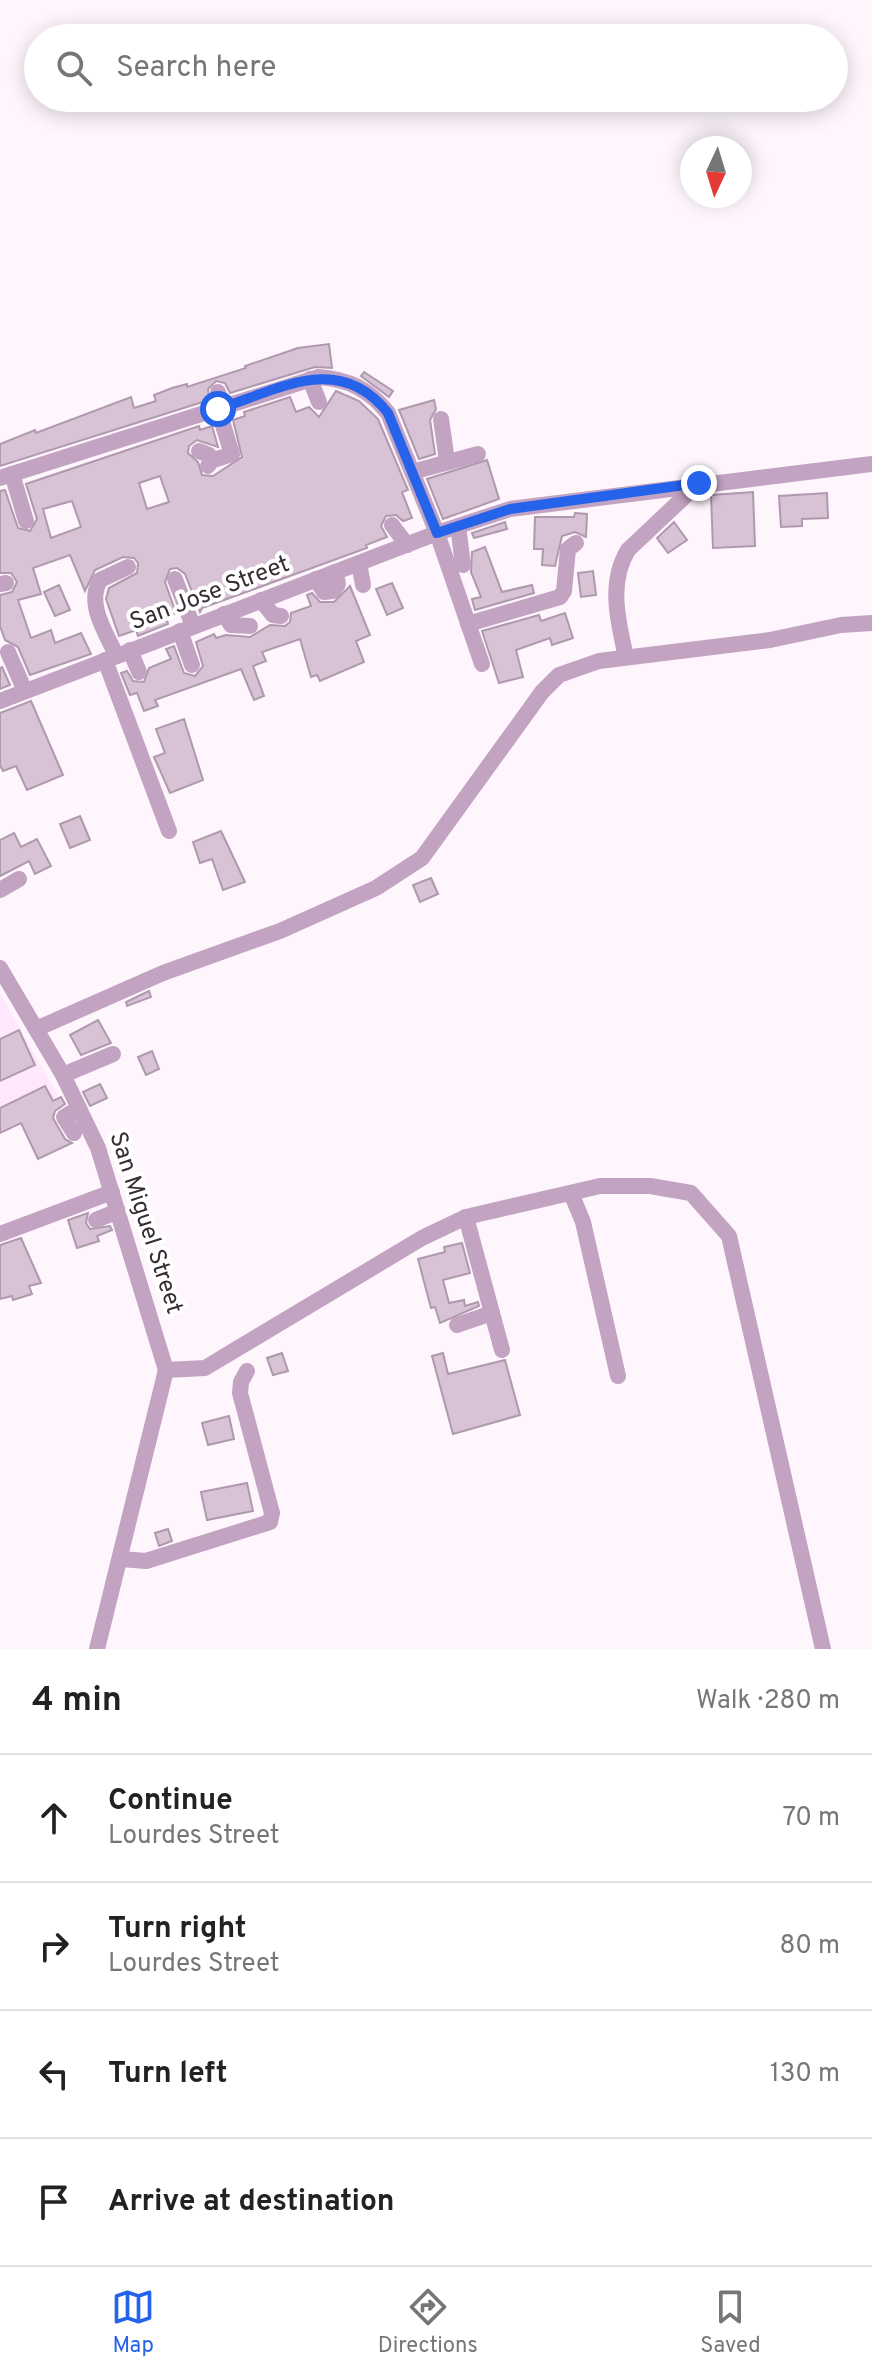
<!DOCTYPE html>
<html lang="en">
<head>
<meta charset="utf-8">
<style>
  body { margin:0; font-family:Overpass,sans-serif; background:#f6f6f6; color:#222 }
  .compass { position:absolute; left:680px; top:136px; width:72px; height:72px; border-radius:50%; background:#fff; box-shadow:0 4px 20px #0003; rotate:184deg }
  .stop { position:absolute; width:24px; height:24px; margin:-18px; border:6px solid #2563eb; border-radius:50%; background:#fff }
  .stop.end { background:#2563eb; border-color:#fff; box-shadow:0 2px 8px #0008 }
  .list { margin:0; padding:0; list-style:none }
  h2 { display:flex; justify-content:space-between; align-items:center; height:104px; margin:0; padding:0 32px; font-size:34px }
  h2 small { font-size:26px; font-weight:400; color:#767676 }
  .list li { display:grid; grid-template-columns:52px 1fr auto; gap:24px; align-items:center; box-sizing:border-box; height:128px; padding:0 32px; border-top:2px solid #e0e0e0 }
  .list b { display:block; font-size:30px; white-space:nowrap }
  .list p { margin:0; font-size:26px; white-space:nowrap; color:#767676 }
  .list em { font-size:26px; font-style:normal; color:#767676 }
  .icon { flex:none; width:44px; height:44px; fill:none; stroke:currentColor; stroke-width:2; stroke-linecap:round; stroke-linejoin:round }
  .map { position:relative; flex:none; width:872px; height:1649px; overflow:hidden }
  .search { position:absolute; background:#fff; box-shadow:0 4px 20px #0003; left:24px; right:24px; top:24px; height:88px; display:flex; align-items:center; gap:20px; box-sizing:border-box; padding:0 28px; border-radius:44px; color:#767676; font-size:30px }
  .sheet { height:616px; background:#fff }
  nav { display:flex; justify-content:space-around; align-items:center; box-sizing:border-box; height:112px; border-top:2px solid #e0e0e0; background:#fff; font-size:22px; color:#767676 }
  nav a { display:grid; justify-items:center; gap:4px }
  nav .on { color:#2563eb }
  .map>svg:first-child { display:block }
  .built { fill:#ffe8fe }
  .building { fill:#d8c2d6; stroke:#ae99ad; stroke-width:2; fill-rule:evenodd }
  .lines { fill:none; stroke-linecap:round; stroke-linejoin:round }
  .minor { stroke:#c2a3c1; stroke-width:16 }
  .route { stroke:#2563eb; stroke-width:10 }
  .labels { text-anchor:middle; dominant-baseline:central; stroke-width:8; stroke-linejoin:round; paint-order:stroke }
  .street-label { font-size:24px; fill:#362d35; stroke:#fff }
</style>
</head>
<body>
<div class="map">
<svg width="872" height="1649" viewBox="0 0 872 1649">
  <rect width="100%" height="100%" fill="#fef5fd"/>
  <path class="built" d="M0 993 63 1105 0 1134Z"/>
  <g class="building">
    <path d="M329 344 332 368 315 367 230 393 225 383 216 381 208 389 209 400 0 466V444L35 430 36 433 131 397 134 408 156 401 154 395 172 388 187 384V387L246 368 245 366 298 348Z"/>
    <path d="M364 372 393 391 389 397 361 376Z"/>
    <path d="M336 391 359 401 378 419 408 490 402 492 412 518 403 521 396 515 386 516 381 526 387 537 366 545 367 548 202 608 200 612 185 574 177 568 170 569 165 582 176 613 166 616 168 624 138 636 136 630 119 636 106 599 109 588 137 573 138 563 134 558 123 557 95 570 85 591 70 555 33 568 41 594 18 600 31 638 51 630 55 643 81 633 91 654 30 675 18 647 5 640 0 626V595L12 592 17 582 11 573H0V491L5 490 18 528 30 531 37 519 26 484 199 426 200 430 212 426 218 447 197 440 189 446 188 453 198 462 202 475 213 476 242 457 233 420 245 416 244 412 290 397 296 412 309 407 319 417ZM160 476 169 502 147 509 139 483ZM72 501 81 527 51 538 43 509Z"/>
    <path d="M434 400 436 409 430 420 435 454 419 459 399 410Z"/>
    <path d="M487 460 499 499 443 519 427 479Z"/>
    <path d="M753 492 755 546 713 548 711 495Z"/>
    <path d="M827 493 828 518 802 519V526L781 527 779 496Z"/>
    <path d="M575 513 587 514 586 537 575 532 562 536 555 566 542 565 543 549H534L535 517H574Z"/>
    <path d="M505 522 507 529 474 538 472 533Z"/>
    <path d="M674 522 687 540 668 553 657 538Z"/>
    <path d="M485 547 502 592 532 585 534 593 475 610 472 599 481 597 471 572 472 552Z"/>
    <path d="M593 571 596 595 581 597 578 573Z"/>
    <path d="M392 583 403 608 387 615 376 589Z"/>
    <path d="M59 585 70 610 55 616 44 592Z"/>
    <path d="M350 586 370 635 356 641 364 662 320 681 317 675 311 677 300 639 262 652 266 661 253 666 264 696 254 700 241 669 155 700 158 706 144 711 137 693 130 695 121 673 127 671 133 681 144 682 149 668 171 659 166 649 174 646 184 673 195 676 203 666 196 642 214 634 216 638 226 635 250 637 270 625 285 626 290 622 291 613 311 606 307 595 312 593 320 602H334Z"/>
    <path d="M565 613 573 638 552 645 550 638 516 650 523 677 499 683 482 631 539 615 541 621Z"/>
    <path d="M2 667 10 685 0 689V668Z"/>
    <path d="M31 701 63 775 27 790 16 766 3 771 0 765V713Z"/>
    <path d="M184 719 203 780 170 793 154 757 165 753 156 729Z"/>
    <path d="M80 816 90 840 70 848 60 824Z"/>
    <path d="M221 831 245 882 223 890 212 859 200 863 193 842Z"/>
    <path d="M14 833 21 847 37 839 51 866 35 874 29 861 0 876V840Z"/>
    <path d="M431 878 438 894 420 902 413 885Z"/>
    <path d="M149 991 151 997 127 1006 126 1002Z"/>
    <path d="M98 1020 111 1043 81 1055 70 1035Z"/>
    <path d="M19 1030 35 1065 0 1081V1039Z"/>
    <path d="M152 1051 159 1069 146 1075 138 1057Z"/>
    <path d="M100 1084 107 1098 90 1106 83 1092Z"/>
    <path d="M45 1086 53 1101 61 1097 65 1104 55 1111 53 1118 65 1139 72 1143 38 1159 21 1123 0 1133V1108Z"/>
    <path d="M88 1213 86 1223 90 1229 110 1226 112 1230 97 1236 99 1241 77 1248 68 1220Z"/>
    <path d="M21 1238 41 1283 29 1286 32 1294 13 1300 12 1296 0 1299V1245Z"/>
    <path d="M462 1243 470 1273 443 1280 449 1303 464 1300 465 1306 478 1302 479 1306 440 1323 435 1307 431 1308 418 1259 445 1252 444 1247Z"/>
    <path d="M282 1353 288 1371 273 1375 267 1358Z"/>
    <path d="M443 1353 448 1374 505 1360 520 1415 453 1434 432 1356Z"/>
    <path d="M229 1416 234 1439 208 1445 202 1423Z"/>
    <path d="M247 1483 253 1511 207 1520 201 1492Z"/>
    <path d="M168 1529 172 1541 159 1546 155 1533Z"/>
  </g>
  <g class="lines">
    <g class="minor">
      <path d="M310 379 319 402"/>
      <path d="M218 392 223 408"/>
      <path d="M441 419 447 461"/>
      <path d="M199 451 209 455 211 461"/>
      <path d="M208 466 211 461 232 454 218 409"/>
      <path d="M412 472 478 454"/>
      <path d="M12 474 26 521"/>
      <path d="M0 478 318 377C348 379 369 389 388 413L437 533 482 664"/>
      <path d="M392 525 407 545"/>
      <path d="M458 526 463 565"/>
      <path d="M359 563 363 585"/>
      <path d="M175 579 193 626"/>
      <path d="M316 579 324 592 333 591 338 584 335 572"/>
      <path d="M0 584 6 583"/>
      <path d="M261 600 273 615 281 616"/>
      <path d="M224 614 231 625 250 626"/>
      <path d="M468 624 560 597 564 591 568 549 576 543"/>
      <path d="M180 631 192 665"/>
      <path d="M130 650 139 672"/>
      <path d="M8 652 25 691"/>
      <path d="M116 655C106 633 86 604 100 580L128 567"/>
      <path d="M626 657C618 621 608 583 628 550L699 483"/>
      <path d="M105 660 169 831"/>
      <path d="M0 701 437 533 510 509 872 464"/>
      <path d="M0 890 19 879"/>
      <path d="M0 968 63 1075 98 1148 166 1370"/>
      <path d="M36 1029 163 973 280 931 376 888 422 858 542 692 559 675 599 661 770 640 841 625 872 623"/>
      <path d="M63 1075 113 1054"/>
      <path d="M74 1133 64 1117 79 1108"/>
      <path d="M571 1193 583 1222 618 1376"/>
      <path d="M466 1217 502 1350"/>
      <path d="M96 1220 118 1211"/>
      <path d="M0 1234 112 1192"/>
      <path d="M457 1325 492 1313"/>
      <path d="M166 1370 205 1368 422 1238 466 1217 600 1186H650L691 1193 729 1236 823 1649"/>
      <path d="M121 1559 146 1561 270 1522 272 1513 240 1393 241 1382 247 1371"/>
      <path d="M97 1649 166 1370"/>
    </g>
  </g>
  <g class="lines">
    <path class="route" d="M218 409C278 390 339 351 388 413L437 533 510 509 699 483"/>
  </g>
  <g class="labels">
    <g class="street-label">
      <text transform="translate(210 594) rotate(-21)">San Jose Street</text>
      <text transform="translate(145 1223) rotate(72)">San Miguel Street</text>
    </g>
  </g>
</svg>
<svg class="compass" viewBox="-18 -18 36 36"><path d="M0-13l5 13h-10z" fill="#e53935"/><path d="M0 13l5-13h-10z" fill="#767676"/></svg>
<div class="stop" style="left:218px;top:409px"></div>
<div class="stop end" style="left:699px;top:483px"></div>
<div class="search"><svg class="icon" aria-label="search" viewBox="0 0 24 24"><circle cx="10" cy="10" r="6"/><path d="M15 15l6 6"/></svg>Search here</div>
</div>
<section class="sheet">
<h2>4 min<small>Walk · 280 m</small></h2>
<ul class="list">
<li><svg class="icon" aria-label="ahead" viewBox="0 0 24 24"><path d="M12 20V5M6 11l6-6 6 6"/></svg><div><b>Continue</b><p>Lourdes Street</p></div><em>70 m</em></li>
<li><svg class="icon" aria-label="right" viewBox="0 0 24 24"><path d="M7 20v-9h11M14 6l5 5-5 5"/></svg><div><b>Turn right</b><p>Lourdes Street</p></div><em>80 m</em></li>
<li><svg class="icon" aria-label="left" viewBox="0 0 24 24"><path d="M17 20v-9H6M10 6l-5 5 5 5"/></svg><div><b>Turn left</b></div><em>130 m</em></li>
<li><svg class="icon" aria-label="arrive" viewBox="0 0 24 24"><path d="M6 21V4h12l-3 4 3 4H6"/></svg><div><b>Arrive at destination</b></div></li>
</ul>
</section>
<nav>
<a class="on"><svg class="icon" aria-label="map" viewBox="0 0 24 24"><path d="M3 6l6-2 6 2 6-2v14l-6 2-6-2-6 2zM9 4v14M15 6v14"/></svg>Map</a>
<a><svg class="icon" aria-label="directions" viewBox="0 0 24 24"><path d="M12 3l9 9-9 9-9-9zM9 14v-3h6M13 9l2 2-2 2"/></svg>Directions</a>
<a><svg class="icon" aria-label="saved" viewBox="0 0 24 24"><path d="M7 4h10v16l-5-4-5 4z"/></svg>Saved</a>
</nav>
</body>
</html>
